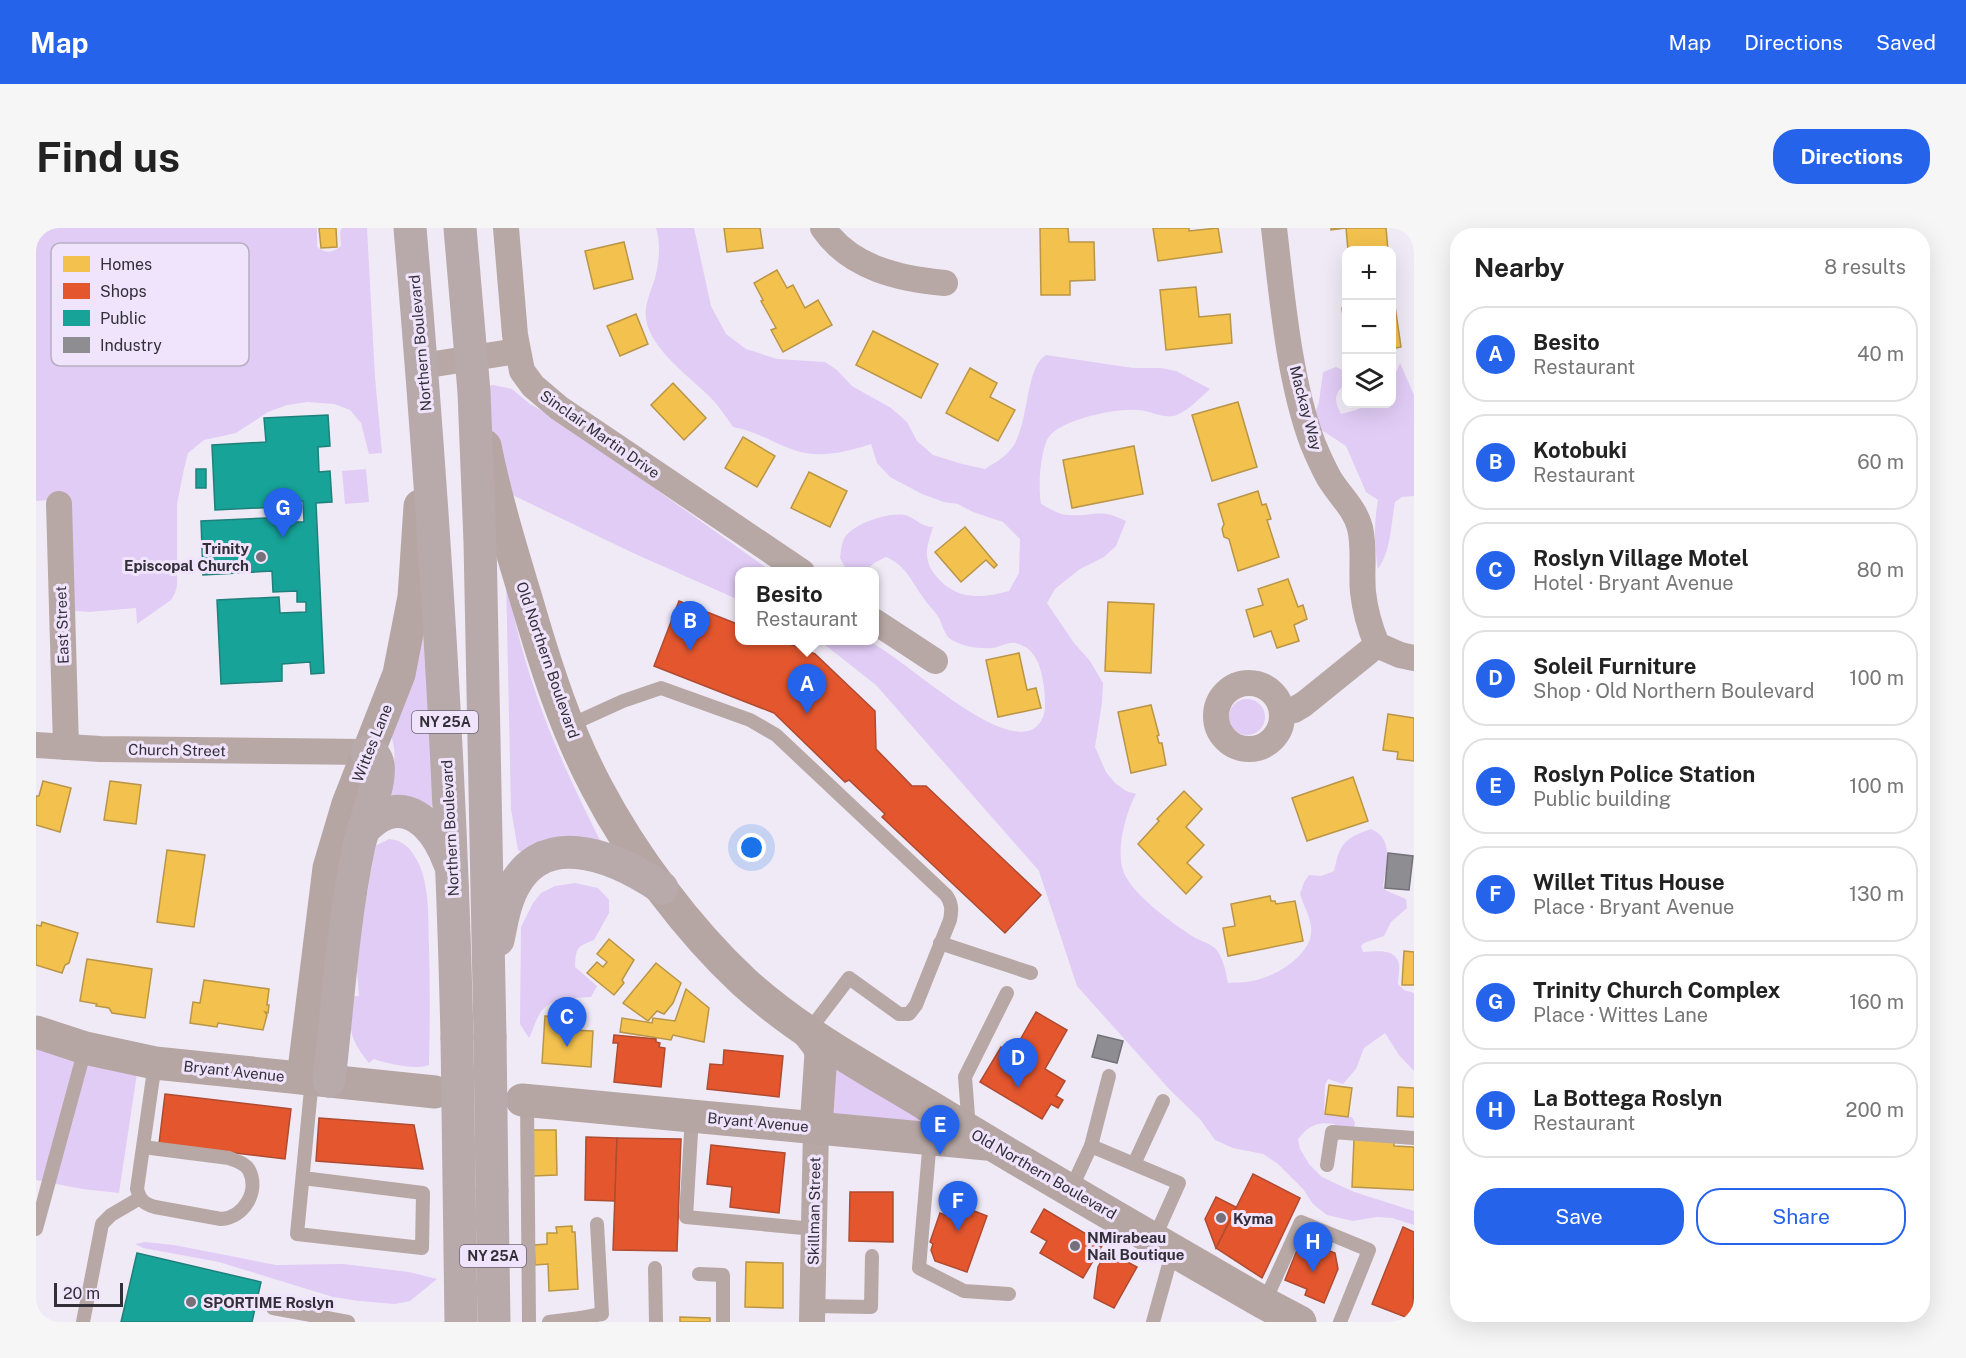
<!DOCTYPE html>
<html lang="en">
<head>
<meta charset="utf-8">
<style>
  body { margin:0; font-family:"Public Sans",sans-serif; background:#f6f6f6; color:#222 }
  .controls { position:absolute; right:18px; top:18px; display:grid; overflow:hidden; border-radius:12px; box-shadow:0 6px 24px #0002 }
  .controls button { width:54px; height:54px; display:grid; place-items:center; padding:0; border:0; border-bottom:2px solid #e0e0e0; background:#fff; color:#222; font:30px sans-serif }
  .scale { position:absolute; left:18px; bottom:15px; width:69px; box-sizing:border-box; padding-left:6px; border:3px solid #332f38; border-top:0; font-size:16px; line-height:21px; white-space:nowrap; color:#332f38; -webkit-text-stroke:4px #efe4fc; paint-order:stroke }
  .you { position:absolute; left:716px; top:620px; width:21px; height:21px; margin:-15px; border:4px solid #fff; border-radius:50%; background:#1a73e8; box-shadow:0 0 0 9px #1a73e833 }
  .badge { display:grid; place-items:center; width:39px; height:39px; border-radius:50%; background:#2563eb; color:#fff; font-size:20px; font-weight:700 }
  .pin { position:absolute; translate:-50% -50px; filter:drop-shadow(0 2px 3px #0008) }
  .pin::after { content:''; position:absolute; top:32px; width:21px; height:18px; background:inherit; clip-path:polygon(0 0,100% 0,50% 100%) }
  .popup { position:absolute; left:699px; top:339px; width:144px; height:78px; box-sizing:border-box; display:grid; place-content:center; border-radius:12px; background:#fff; filter:drop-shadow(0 2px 4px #0005); font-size:20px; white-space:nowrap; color:#767676 }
  .popup b { font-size:22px; color:#222 }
  .popup::after { content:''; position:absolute; left:50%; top:100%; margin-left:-12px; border:12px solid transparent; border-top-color:#fff }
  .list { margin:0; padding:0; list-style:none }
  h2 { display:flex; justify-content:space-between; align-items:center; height:78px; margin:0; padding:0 24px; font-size:26px }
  h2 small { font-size:20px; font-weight:400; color:#767676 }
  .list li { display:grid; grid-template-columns:39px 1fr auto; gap:18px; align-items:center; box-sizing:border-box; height:96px; margin:0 12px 12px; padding:0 12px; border:2px solid #e0e0e0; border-radius:24px }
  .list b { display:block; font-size:22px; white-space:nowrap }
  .list p { margin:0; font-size:20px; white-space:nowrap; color:#767676 }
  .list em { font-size:20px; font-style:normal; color:#767676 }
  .actions { display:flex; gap:12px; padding:18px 24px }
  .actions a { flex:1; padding:14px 0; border:2px solid #2563eb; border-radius:24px; text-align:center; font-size:21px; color:#2563eb }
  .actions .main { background:#2563eb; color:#fff }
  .icon { flex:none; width:33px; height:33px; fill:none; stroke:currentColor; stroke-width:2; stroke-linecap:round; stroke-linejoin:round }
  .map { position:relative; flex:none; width:1378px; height:1094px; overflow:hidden; border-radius:24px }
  header { display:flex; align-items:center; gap:36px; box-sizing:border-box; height:84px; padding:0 30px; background:#2563eb; color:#fff }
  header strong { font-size:28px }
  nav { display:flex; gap:33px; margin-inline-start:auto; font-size:21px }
  .intro { display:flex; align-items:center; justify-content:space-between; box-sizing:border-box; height:144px; padding:0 36px }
  h1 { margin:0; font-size:42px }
  .button { padding:15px 27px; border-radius:24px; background:#2563eb; color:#fff; font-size:21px; font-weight:700 }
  main { display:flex; gap:36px; padding:0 36px }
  aside { flex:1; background:#fff; border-radius:24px; box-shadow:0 6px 24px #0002 }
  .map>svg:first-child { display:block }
  .green { fill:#e1ccf5 }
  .homes { fill:#f2c14e; stroke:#b99547; stroke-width:1.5 }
  .shops { fill:#e4572e; stroke:#af4b31; stroke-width:1.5 }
  .public { fill:#17a398; stroke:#1f807b; stroke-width:1.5 }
  .industry { fill:#8d8d92; stroke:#727177; stroke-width:1.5 }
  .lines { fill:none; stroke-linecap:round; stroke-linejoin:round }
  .lane { stroke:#b7a8a5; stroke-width:14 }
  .street { stroke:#b7a8a5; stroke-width:26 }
  .secondary { stroke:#b5a6a4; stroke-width:33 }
  .primary { stroke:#b8a9aa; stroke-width:33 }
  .primary-bridge { stroke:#b8a9aa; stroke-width:33 }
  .poi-dot { fill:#75707a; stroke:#efe4fc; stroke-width:2 }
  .labels { text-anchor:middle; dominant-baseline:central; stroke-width:6; stroke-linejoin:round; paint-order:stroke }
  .shield { fill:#efe4fc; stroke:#6b6573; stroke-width:1.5 }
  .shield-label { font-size:14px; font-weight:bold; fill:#332f38 }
  .street-label { font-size:15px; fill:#332f38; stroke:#efe4fc }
  .poi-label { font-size:15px; font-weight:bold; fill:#332f38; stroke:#efe4fc; text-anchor:start }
  .key { fill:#efe4fc; stroke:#b7aec1; stroke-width:1.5 }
  .key-label { font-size:16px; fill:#332f38 }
</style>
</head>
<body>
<header>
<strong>Map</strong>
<nav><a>Map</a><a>Directions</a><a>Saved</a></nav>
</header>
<div class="intro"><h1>Find us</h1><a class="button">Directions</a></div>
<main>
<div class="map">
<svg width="1378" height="1094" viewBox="0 0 1378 1094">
  <rect width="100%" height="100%" fill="#f0eaf6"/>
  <g class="green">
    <path d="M0 0H281V19C290 26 296 25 305 18L304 4 306 0H331L339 149 346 225 333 226 325 195 314 182 298 176 272 174 251 177 232 184 200 205 168 212 152 225 148 241 141 276V358L139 365 135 372 101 396 100 380 53 384 29 382 27 271 0 273Z"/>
    <path d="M620 0H658L675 78 690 106 710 121 741 131 789 134 801 142 816 158 855 180 871 194 881 213 897 227 926 236 949 241C958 235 968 230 975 221 994 198 988 140 1010 127L1097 140H1125L1140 143 1174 161C1164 170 1154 181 1141 187 1128 192 1114 182 1101 182 1080 180 1020 192 1011 212 1004 228 1002 259 1005 276 1013 280 1023 287 1032 287 1058 289 1063 279 1090 293L1080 318 1068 329 1044 341 1019 361 1011 375 1038 415 1054 433 1067 455 1066 475 1059 519 1070 544 1079 555 1090 563 1100 566C1090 584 1080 621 1087 642 1094 665 1135 694 1156 708 1162 712 1174 715 1180 721 1187 730 1190 744 1192 755 1200 754 1208 755 1216 753 1237 749 1266 733 1274 711 1279 695 1268 680 1264 666L1268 654 1273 647 1285 648 1298 643C1304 616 1308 610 1335 601 1359 611 1350 638 1347 658L1349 662 1370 671 1371 680 1355 694 1348 708 1328 715 1325 718 1327 724C1338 724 1359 719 1363 736 1364 742 1362 750 1362 756L1368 762 1378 765V843L1363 827 1349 805 1328 820 1320 841 1307 856 1292 851 1289 857 1288 886 1316 889 1319 895 1318 899 1302 913 1301 900 1298 896C1281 893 1272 898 1262 911L1264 921 1273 936 1286 949 1318 964 1378 983V997L1356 990 1341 989 1317 993 1291 987 1277 976 1267 961 1242 936 1227 926 1197 920 1179 912 1164 891 1134 862 1041 758 1003 643 840 457 784 413C796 413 825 409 834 414 869 431 957 517 995 502 1005 498 1010 485 1009 476 1009 455 1005 419 979 415 972 414 964 419 957 420 943 421 925 419 913 410 908 405 906 396 903 390 898 382 891 376 886 368 875 352 869 337 850 329L838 335 830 343H811L804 330C805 324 805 317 808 311 815 296 856 282 872 288 882 292 884 298 897 299 895 306 892 314 891 322 890 332 894 341 900 348 920 372 944 371 973 363L983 345 984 311 967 294 937 284 922 276 908 274 886 266 854 249 841 235 835 216C811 224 783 231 758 222 737 215 720 203 697 199 690 189 683 178 674 169 653 148 615 122 610 91 608 76 615 64 619 50 623 35 625 15 620 0Z"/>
    <path d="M1364 135 1378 167V268L1366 269 1359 274C1355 296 1355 323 1342 341 1338 318 1338 295 1342 272L1330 264 1310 218 1284 201 1278 189 1283 174 1287 144 1300 139 1308 143 1310 154C1299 166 1297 171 1305 186L1320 182 1332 176H1356V153Z"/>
    <path d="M457 157 476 161 494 176 522 192 735 343 704 344 703 372 597 325 458 258 444 160Z"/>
    <path d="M330 241 333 274 309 276 306 243Z"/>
    <path d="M470 350C476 377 481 405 489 431 508 497 536 557 567 618 532 612 517 604 485 624L482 622 475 581Z"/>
    <path d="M384 400H391L397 578 393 579 368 568 348 566C358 547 363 523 353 503Z"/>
    <circle cx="1211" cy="489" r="18"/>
    <path d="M353 611C367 612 374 620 381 632 394 657 392 690 393 718 394 757 394 797 393 837 381 842 351 836 338 831L333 835C312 809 313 800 316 768H323L320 733 339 618Z"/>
    <path d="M539 655 562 660 573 672V685L558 712C540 719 540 720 539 739L561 758 555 769C539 770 515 769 505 784 500 791 497 802 493 810L484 796 485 699 497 675 505 665 519 658Z"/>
    <path d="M0 804 103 832 83 965 46 961 0 952Z"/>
    <path d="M785 833 957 917 780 900Z"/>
    <path d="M109 1014 138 1017 240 1037 307 1036 373 1044 401 1051 374 1073 359 1076 323 1073 297 1069 183 1034 107 1020 99 1016Z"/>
  </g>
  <g class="homes">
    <path d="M283 0H300L301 19 285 20Z"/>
    <path d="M688 0H724L727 20 691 24Z"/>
    <path d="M1004 0H1032L1033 14H1058L1059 52 1034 53V67H1005Z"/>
    <path d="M1117 0H1153V3L1182 0 1186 24 1122 33Z"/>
    <path d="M1295 0H1350L1352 22H1312L1310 0 1295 2Z"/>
    <path d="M588 14 597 51 558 61 549 23Z"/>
    <path d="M741 42 751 60 757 57 769 80 782 72 796 97 747 124 735 102 740 100 725 73 727 72 718 55Z"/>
    <path d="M1160 59 1163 89 1194 86 1196 115 1130 122 1124 62Z"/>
    <path d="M1358 71 1365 119 1356 121V72Z"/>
    <path d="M1310 79V111L1306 80Z"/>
    <path d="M600 86 612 116 584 128 571 98Z"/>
    <path d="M837 103 902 136 885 170 820 137Z"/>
    <path d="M934 140 961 155 954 169 979 182 962 213 910 185Z"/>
    <path d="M637 155 670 190 648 212 615 177Z"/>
    <path d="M1202 174 1221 239 1176 253 1156 187Z"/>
    <path d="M707 209 739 228 721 259 689 240Z"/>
    <path d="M1098 218 1107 266 1036 280 1027 232Z"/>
    <path d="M773 244 811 263 794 299 755 280Z"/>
    <path d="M1222 263 1226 277 1230 276 1235 291 1231 292 1243 329 1202 343 1193 311 1188 309 1186 301 1188 296 1182 276Z"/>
    <path d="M929 299 961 337 958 340 950 332 925 354 899 324Z"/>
    <path d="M1252 351 1262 379 1267 377 1271 391 1258 397 1263 413 1241 420 1235 403 1218 409 1210 382 1227 377 1222 361Z"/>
    <path d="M1072 374 1118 376 1115 445 1069 443Z"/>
    <path d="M983 425 991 462 1000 460 1005 480 962 489 950 432Z"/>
    <path d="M1115 477 1123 507 1121 508 1123 515H1126L1130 537 1095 545 1082 484Z"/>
    <path d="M1352 486 1378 490V533L1361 531 1362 524 1347 522Z"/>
    <path d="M1317 549 1332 593 1271 613 1256 570Z"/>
    <path d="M7 553 35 560 24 604 0 597V568H3Z"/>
    <path d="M74 553 105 557 100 596 68 592Z"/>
    <path d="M1148 563 1166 581 1150 599 1168 617 1151 635 1166 649 1150 666 1102 616 1123 593 1121 591Z"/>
    <path d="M131 622 169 627 158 699 121 694Z"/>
    <path d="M1234 668 1235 673H1239L1240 676 1259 673 1267 713 1192 728 1187 700 1199 698 1195 676Z"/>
    <path d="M6 694 42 705 33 735 29 737 26 745 0 737V697L5 698Z"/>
    <path d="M573 711 598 732 586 752 588 755 578 767 551 745 561 734 567 739 571 734 561 726Z"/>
    <path d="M1368 723 1378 724V757H1366Z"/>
    <path d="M51 731 116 741 109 790 76 785 73 780 60 778 61 776 44 773Z"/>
    <path d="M620 735 645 755 637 775 628 786 621 783 612 793 587 775Z"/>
    <path d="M168 752 233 761 231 777H233L232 785 229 784 231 787 227 802 182 795 181 799 154 795 157 774 164 775Z"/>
    <path d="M650 761 673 780 668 814 637 807 635 812 584 804 586 790 616 795 617 790 639 793Z"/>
    <path d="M509 788 535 790 534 802 557 803 555 839 506 835Z"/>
    <path d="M1293 857 1316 860 1312 889 1289 886Z"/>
    <path d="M1362 859 1378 860V889L1361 888Z"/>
    <path d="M496 902H520L521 947 496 948Z"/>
    <path d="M1318 911 1358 913V918L1378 919V962L1316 959Z"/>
    <path d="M536 998V1004H539L542 1061 513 1063 512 1036 499 1037 498 1017 511 1016V1005H521L520 999Z"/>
    <path d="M710 1034 747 1035V1080L709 1079Z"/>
    <path d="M644 1089 674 1090V1094H644Z"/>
  </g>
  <g class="shops">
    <path d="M643 373 704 397V412H743L779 426 839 483 840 521 876 558H890L1005 667 969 705 846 589 849 586 813 552 809 554 738 485 618 438Z"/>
    <path d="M1000 784 1031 802 1009 841 1029 853 1020 868 1027 872 1022 880 1015 876 1006 891 944 854 965 819 976 826Z"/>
    <path d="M578 807 620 811V814L624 815 623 819 629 820 625 859 578 854 582 815H577Z"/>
    <path d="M688 822 747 828 743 869 671 861 674 836 687 837Z"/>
    <path d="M129 866 255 881 249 931 123 916Z"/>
    <path d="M283 890 378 897 387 941 280 933Z"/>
    <path d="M550 909 581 910 579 973 549 972Z"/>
    <path d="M581 910 645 911 641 1023 577 1022Z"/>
    <path d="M675 917 749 925 743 985 694 979 696 959 671 956Z"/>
    <path d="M1217 946 1264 970 1226 1050 1180 1020Z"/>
    <path d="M814 964H857V1014L813 1013Z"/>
    <path d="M1180 969 1200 979 1180 1020 1169 991Z"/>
    <path d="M928 979 951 988 931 1044 899 1033 895 1022 897 1016 894 1014 904 985 923 992Z"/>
    <path d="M1008 981 1067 1016 1047 1050 1004 1025 1011 1013 995 1004Z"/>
    <path d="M1367 999 1378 1004 1377 1092 1336 1076Z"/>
    <path d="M1265 1012 1299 1025 1302 1041 1288 1075 1269 1067 1271 1061 1249 1052Z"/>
    <path d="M1071 1023 1101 1039 1078 1080 1058 1070 1062 1039Z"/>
  </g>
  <g class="public">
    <path d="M292 187 294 218 282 219 283 244 294 243 296 274 280 275 288 445 275 446 274 434 246 436V453L185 456 181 372 243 369 244 385 270 384V374H261V363L237 364 236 343 167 347 165 293 254 289V294H268L267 273 242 274V279L179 282 176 217 230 214 228 190Z"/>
    <rect x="160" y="241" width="10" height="19"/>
    <path d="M101 1025 225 1054 216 1094H85Z"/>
  </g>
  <g class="industry">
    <path d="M1352 625 1377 628 1373 662 1349 660Z"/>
    <path d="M1062 807 1087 813 1081 835 1056 829Z"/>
  </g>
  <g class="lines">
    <g class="lane">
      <path d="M532 498 587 473 625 460 714 492 740 507 910 667C916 675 916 682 914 692L880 777 873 786H863L813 750 772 804"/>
      <path d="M904 715 995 745"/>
      <path d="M491 872 493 1094"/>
      <path d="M656 888 650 989 778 1001"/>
      <path d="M933 901 929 849 971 765"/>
      <path d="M894 911 883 1040 928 1063 973 1066"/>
      <path d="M1055 918 1073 848"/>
      <path d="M107 919 193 930C200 933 209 935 213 942 224 964 207 990 185 991L119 979C108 976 104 972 101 961L119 835"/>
      <path d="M1098 936 1127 873"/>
      <path d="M1291 937 1296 904 1378 910"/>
      <path d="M267 950 387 965 386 1020 261 1006 276 851"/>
      <path d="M1035 961 1055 918 1143 955 1118 1011"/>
      <path d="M0 1001 49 821"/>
      <path d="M619 1040 620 1094"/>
      <path d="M663 1046 687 1047V1094"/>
      <path d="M1228 1075 1265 994 1333 1022 1304 1094"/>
      <path d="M776 1078 835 1079 836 1028"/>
      <path d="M237 1080 312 1094"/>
      <path d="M545 1090 566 1086 561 996"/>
      <path d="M47 1094 66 996 75 987 104 970"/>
      <path d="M513 1094 545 1090 546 1094"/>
      <path d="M1117 1094 1137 1022"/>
    </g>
    <g class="street">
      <path d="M470 0 479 107 486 143 497 158 523 180 766 344"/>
      <path d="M787 0C814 40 864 51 909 55"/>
      <path d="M1238 0C1246 68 1253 153 1277 216 1282 228 1287 239 1293 250 1303 267 1319 280 1324 300 1329 321 1325 343 1327 364 1329 383 1334 400 1341 417L1364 427 1378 430"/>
      <path d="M386 138 481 123"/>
      <path d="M23 276 30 519"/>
      <path d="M838 393 899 433"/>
      <circle cx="1213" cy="488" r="33"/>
      <path d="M1246 483 1258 482 1268 476 1341 417"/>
      <path d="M0 517 64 521 331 524"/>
      <path d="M776 1094 780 900"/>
    </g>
    <g class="secondary">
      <path d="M449 218C460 272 476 324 492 377 510 439 530 502 561 560 596 627 652 702 708 754 763 804 828 839 891 877 1002 945 1115 1010 1228 1075L1264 1094"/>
      <path d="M0 804 49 820 119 835 399 864"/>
      <path d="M772 804 782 817 785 825 780 900"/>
      <path d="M267 850 293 640 312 576 363 446 378 369 384 278"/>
      <path d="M486 872 950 916"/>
    </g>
    <g class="primary">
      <path d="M374 0C397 270 415 540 421 810"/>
      <path d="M424 0 438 164 444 314 454 809"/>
      <path d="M326 603C333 596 340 589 349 586 381 573 404 609 413 634"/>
      <path d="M462 712C465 698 467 684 472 671 500 595 577 627 626 660"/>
      <path d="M293 853C302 774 307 694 323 617 328 596 345 557 342 537 341 530 337 526 331 524"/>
      <path d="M456 963 458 1094"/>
    </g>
    <g class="primary-bridge">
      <path d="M454 809 456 963"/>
      <path d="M421 810 425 1094"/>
    </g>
  </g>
  <g class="poi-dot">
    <circle cx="225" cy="329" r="6"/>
    <circle cx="1185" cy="990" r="6"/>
    <circle cx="1039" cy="1018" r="6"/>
    <circle cx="155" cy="1074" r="6"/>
  </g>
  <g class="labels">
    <g class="shield">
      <rect x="376" y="483" width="66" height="22" rx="4.5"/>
      <rect x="424" y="1017" width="66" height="22" rx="4.5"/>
    </g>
    <g class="shield-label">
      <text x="409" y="494">NY 25A</text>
      <text x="457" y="1028">NY 25A</text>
    </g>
    <g class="street-label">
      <text transform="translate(384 115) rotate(-95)">Northern Boulevard</text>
      <text transform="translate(1270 180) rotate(75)">Mackay Way</text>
      <text transform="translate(564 206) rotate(35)">Sinclair Martin Drive</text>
      <text transform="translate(26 397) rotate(-92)">East Street</text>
      <text transform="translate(512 432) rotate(71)">Old Northern Boulevard</text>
      <text transform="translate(336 515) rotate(-68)">Wittes Lane</text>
      <text transform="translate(141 522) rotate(1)">Church Street</text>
      <text transform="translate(414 600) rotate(-93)">Northern Boulevard</text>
      <text transform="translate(198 843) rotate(6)">Bryant Avenue</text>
      <text transform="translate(722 894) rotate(5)">Bryant Avenue</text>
      <text transform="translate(1008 946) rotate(30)">Old Northern Boulevard</text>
      <text transform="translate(778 983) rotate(-89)">Skillman Street</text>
    </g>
    <g class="poi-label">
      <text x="213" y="320" text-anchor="end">Trinity<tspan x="213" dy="17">Episcopal Church</tspan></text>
      <text x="1197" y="990">Kyma</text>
      <text x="1051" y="1009">NMirabeau<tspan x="1051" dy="17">Nail Boutique</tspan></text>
      <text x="167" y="1074">SPORTIME Roslyn</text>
    </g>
  </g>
  <rect x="15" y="15" width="198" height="123" rx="9" class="key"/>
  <rect x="27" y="28" width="27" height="16" fill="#f2c14e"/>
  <rect x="27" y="55" width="27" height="16" fill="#e4572e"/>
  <rect x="27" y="82" width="27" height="16" fill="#17a398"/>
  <rect x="27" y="109" width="27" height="16" fill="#8d8d92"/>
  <g class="key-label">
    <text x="64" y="42">Homes</text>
    <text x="64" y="69">Shops</text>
    <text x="64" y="96">Public</text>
    <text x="64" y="123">Industry</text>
  </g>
</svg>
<div class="controls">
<button>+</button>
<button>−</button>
<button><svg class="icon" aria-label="layers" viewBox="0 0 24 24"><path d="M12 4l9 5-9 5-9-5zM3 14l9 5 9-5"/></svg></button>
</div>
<div class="scale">20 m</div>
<div class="you"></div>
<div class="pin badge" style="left:771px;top:486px">A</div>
<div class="popup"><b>Besito</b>Restaurant</div>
<div class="pin badge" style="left:654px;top:423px">B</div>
<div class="pin badge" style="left:531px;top:819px">C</div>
<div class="pin badge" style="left:982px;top:860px">D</div>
<div class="pin badge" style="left:904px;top:927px">E</div>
<div class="pin badge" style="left:922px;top:1003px">F</div>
<div class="pin badge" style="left:247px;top:310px">G</div>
<div class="pin badge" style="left:1277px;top:1044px">H</div>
</div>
<aside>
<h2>Nearby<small>8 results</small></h2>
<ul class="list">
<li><span class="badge">A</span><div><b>Besito</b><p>Restaurant</p></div><em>40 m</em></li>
<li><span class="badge">B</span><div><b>Kotobuki</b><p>Restaurant</p></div><em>60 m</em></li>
<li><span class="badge">C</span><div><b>Roslyn Village Motel</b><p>Hotel · Bryant Avenue</p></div><em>80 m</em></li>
<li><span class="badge">D</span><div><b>Soleil Furniture</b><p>Shop · Old Northern Boulevard</p></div><em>100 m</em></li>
<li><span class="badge">E</span><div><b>Roslyn Police Station</b><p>Public building</p></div><em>100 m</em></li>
<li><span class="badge">F</span><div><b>Willet Titus House</b><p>Place · Bryant Avenue</p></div><em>130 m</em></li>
<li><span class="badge">G</span><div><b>Trinity Church Complex</b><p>Place · Wittes Lane</p></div><em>160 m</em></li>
<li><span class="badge">H</span><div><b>La Bottega Roslyn</b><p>Restaurant</p></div><em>200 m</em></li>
</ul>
<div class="actions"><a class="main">Save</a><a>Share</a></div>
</aside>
</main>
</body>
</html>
